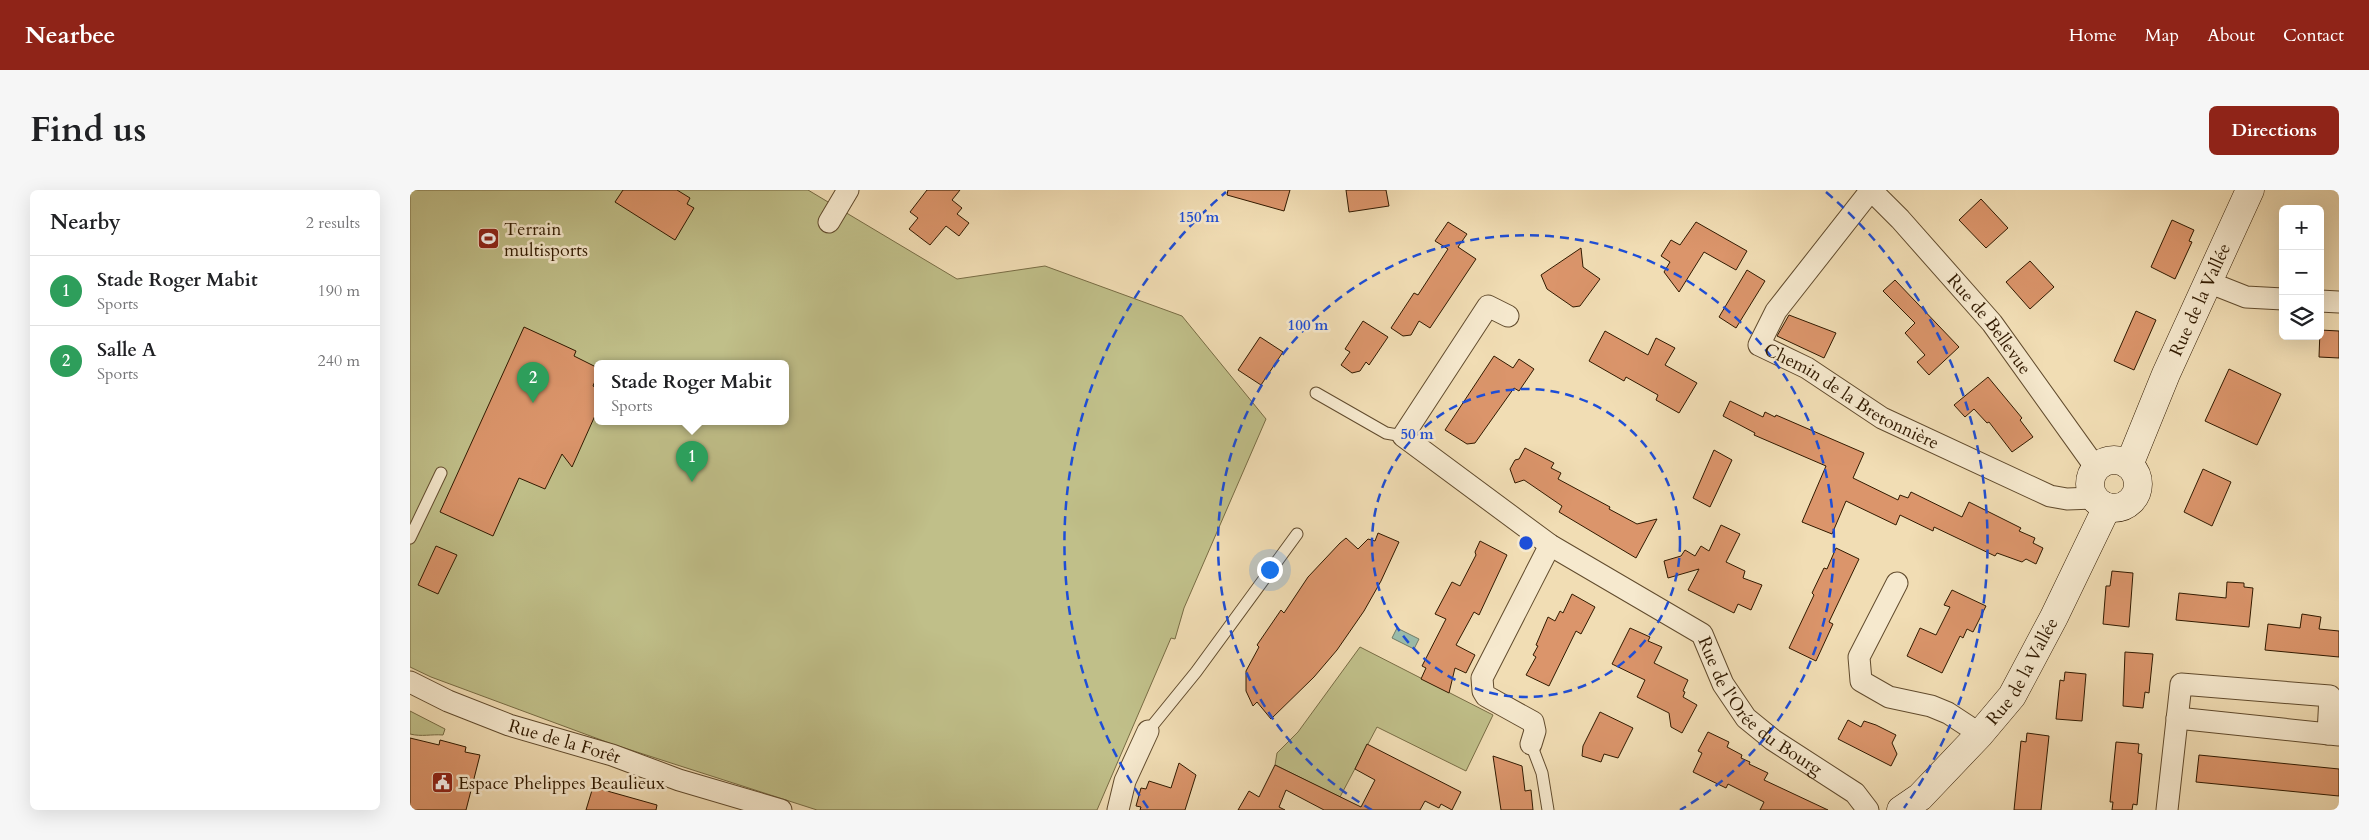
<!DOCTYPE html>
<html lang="en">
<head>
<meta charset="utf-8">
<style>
  body { margin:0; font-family:Cardo,serif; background:#f6f6f6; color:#202124 }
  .controls { position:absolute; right:15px; top:15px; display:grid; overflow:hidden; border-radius:8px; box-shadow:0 5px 20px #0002 }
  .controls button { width:45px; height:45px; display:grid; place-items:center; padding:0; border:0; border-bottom:1px solid #e0e0e0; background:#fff; color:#202124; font:25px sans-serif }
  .you { position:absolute; left:859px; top:379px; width:18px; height:18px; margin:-12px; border:4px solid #fff; border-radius:50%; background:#1a73e8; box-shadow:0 0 0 8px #1a73e833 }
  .badge { display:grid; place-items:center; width:32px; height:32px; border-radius:50%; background:#8f2418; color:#fff; font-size:16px; font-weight:700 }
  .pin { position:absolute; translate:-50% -41px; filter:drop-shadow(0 1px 2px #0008) }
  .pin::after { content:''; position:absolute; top:26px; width:18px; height:15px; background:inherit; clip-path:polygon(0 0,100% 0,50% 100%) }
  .popup { position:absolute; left:184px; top:170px; width:195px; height:65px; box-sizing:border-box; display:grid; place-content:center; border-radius:8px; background:#fff; filter:drop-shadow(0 1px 4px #0005); font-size:16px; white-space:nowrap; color:#757577 }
  .popup b { font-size:19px; color:#202124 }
  .popup::after { content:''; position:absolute; left:50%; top:100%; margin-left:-10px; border:10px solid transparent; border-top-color:#fff }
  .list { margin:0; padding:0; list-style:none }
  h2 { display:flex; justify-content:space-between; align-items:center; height:65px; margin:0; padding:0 20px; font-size:21px }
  h2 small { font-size:16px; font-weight:400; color:#757577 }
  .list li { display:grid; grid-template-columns:32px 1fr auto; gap:15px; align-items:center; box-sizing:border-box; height:70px; padding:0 20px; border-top:1px solid #e0e0e0 }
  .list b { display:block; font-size:19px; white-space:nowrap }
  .list p { margin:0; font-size:16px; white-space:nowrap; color:#757577 }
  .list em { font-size:16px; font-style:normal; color:#757577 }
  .icon { flex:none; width:28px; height:28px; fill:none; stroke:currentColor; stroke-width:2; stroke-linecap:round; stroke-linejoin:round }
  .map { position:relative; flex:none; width:1929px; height:620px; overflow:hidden; border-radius:8px }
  header { display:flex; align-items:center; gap:30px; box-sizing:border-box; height:70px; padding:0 25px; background:#8f2418; color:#fff }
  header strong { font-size:24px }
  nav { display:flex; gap:28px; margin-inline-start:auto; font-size:18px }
  .intro { display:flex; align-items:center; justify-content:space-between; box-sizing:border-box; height:120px; padding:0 30px }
  h1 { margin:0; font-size:35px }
  .button { padding:12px 22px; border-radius:8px; background:#8f2418; color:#fff; font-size:18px; font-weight:700 }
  main { display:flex; gap:30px; padding:0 30px }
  aside { flex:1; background:#fff; border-radius:8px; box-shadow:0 5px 20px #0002 }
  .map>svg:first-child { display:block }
  .green { fill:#c0bf89; stroke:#786c44; fill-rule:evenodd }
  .water { fill:#9bbcaa; stroke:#717b66 }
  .building { fill:#db956b; stroke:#311a00 }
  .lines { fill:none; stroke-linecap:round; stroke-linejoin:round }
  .lane-casing { stroke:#614b2d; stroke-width:13 }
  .street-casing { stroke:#614b2d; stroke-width:23 }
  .secondary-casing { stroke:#311a00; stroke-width:29 }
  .lane { stroke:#f6e9ce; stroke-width:11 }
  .street { stroke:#f6e9ce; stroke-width:21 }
  .secondary { stroke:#f6e9ce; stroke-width:28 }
  .ring { fill:none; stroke:#1d4ed8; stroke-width:2.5; stroke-dasharray:9 6 }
  .labels { text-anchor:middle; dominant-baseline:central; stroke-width:5; stroke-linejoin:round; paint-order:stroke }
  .poi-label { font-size:18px; fill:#311a00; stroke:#f6e9ce; text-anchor:start }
  .street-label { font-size:18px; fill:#311a00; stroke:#f6e9ce }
  .centre { fill:#1d4ed8; stroke:#f6e9ce; stroke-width:2.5 }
  .ring-label { font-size:15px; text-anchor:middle; font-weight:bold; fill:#1d4ed8; stroke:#f6e9ce; stroke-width:5; stroke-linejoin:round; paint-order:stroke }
</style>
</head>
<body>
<header>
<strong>Nearbee</strong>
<nav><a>Home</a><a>Map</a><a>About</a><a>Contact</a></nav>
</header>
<div class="intro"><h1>Find us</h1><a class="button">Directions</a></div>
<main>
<aside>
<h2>Nearby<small>2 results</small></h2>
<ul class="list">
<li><span class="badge" style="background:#2e9e5b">1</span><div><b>Stade Roger Mabit</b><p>Sports</p></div><em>190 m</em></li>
<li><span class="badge" style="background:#2e9e5b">2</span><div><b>Salle A</b><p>Sports</p></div><em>240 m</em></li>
</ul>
</aside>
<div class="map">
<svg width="1929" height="620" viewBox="0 0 1929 620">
  <rect width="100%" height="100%" fill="#f1ddb4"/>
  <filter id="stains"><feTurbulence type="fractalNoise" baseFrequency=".004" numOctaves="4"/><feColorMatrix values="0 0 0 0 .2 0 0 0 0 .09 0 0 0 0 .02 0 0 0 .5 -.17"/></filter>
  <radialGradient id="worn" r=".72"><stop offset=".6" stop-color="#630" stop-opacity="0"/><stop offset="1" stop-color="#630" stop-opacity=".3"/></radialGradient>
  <g class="green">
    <path d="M0 0H398L547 89 635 76 772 126 856 229 774 418 765 449 761 448 687 620H407L202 554 21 487 0 477ZM188 173H376V231H188Z"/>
    <path d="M950 457 1083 525 1056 581 967 537 930 607 865 575 867 563 888 542Z"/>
    <path d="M0 521 35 539 33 545C21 544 12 547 0 544Z"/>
  </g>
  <path class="water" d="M987 438 1009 449 1004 459 982 448Z"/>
  <g class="building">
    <path d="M213 0H267L280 8 277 14 284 18 265 50 205 12Z"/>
    <path d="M517 0H550L542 10 552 18 547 24 559 33 549 46 536 36 520 55 499 39 508 28 500 22Z"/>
    <path d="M818 0H880L874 21 817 5Z"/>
    <path d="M936 0H976L979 16 939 22Z"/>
    <path d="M1571 9 1598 38 1576 58 1549 30Z"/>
    <path d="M1762 30 1784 40 1779 51 1782 52 1765 89 1741 77Z"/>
    <path d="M1038 32 1057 44 1048 57 1066 69 1020 138 1009 131 1001 145 993 146 981 138 1004 103 1008 105 1038 59 1025 51Z"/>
    <path d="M1286 32 1337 61 1326 80 1294 62 1269 102 1254 82 1260 72 1251 66 1261 50 1270 55Z"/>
    <path d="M1171 58 1173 77 1190 89 1170 116 1163 117 1137 99 1131 85Z"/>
    <path d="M1620 71 1644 97 1620 119 1596 92Z"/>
    <path d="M1337 80 1355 91 1326 138 1309 127Z"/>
    <path d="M1485 90 1549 157 1519 185 1507 172 1515 165 1495 143 1505 133 1473 101Z"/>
    <path d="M1726 121 1746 130 1724 180 1704 171Z"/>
    <path d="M1379 125 1426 143 1414 168 1367 146Z"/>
    <path d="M953 131 978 147 959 175 956 172 950 181 942 183 931 175 940 162 935 159Z"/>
    <path d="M114 137 166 161 164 166 188 178V184L183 196 188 199V219L162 277 152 264 135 299 109 288 83 346 30 322Z"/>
    <path d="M1910 140 1929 141V168L1909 167Z"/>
    <path d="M1195 141 1238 165 1246 148 1265 158 1255 175 1287 193 1269 223 1246 210 1248 205 1216 187 1214 191 1179 171Z"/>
    <path d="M850 147 873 162 851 195 828 180Z"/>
    <path d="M1084 166 1103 178 1109 169 1124 179 1109 201 1104 198 1065 253 1057 254 1035 240Z"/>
    <path d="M1819 179 1871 204 1847 255 1795 231Z"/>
    <path d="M1578 187 1612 228 1610 230 1623 247 1602 262 1579 232 1577 233 1564 219 1555 227 1544 215Z"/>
    <path d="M1320 211 1353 227 1355 222 1365 227 1366 225 1454 263 1443 288 1488 310 1490 305 1498 308 1501 302 1552 327 1559 312 1611 338 1609 341 1625 348 1623 353 1633 358 1626 374 1616 369 1612 372 1587 363 1585 366 1524 337 1523 341 1490 325 1486 335 1436 311 1422 344 1392 332 1416 276 1344 245 1345 243 1313 226Z"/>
    <path d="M1115 258 1144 273 1141 278 1151 283 1148 289 1200 317 1199 319 1227 334 1247 329 1226 368 1149 322 1152 316 1120 294 1114 290 1105 293 1100 279 1105 270 1109 269Z"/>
    <path d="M1304 260 1322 270 1300 317 1283 308Z"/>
    <path d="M1793 279 1821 292 1802 336 1774 322Z"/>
    <path d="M1311 335 1330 344 1316 372 1335 381 1333 388 1352 395 1341 420 1328 414 1324 423 1278 400 1289 379 1258 388 1254 371 1271 366 1275 360 1285 366 1291 356 1299 361Z"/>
    <path d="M968 343 989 352 971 391 954 421 927 460 904 487 861 529 847 512 843 516 836 501V481L849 457 847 455 871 420 874 423 898 387 930 353 936 348 948 359 958 349 965 351Z"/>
    <path d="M1070 351 1097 365 1069 425 1064 422 1046 455 1065 465 1056 483 1045 478 1039 503 1011 489 1016 478 1012 476 1036 429 1025 424 1042 392 1050 396 1066 365 1065 362Z"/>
    <path d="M26 356 47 365 28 404 8 395Z"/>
    <path d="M1426 358 1449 369 1419 432 1423 434 1406 471 1379 458 1404 405 1402 403 1414 378 1417 379Z"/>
    <path d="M1702 381 1723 383 1719 437 1693 434 1696 396H1700Z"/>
    <path d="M1817 392 1834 393V397L1843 398 1839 437 1766 430 1769 403 1816 408Z"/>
    <path d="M1542 400 1576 416 1563 442 1557 439 1553 448 1550 446 1532 483 1497 466 1510 438 1526 445 1540 417 1534 415Z"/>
    <path d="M1162 404 1185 417 1171 444 1166 441 1139 496 1116 485 1126 467 1123 465 1128 456 1126 455 1138 427 1145 431 1150 421 1153 423Z"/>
    <path d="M1892 424 1911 427 1909 439 1929 441V467L1855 460 1858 434 1890 438Z"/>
    <path d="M1220 438 1240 447 1238 451 1252 457 1244 473 1278 490 1273 501 1275 502 1273 507 1287 515 1272 543 1261 537 1259 523 1227 507 1235 490 1202 474Z"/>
    <path d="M1715 462 1743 464 1739 503 1735 502 1733 518 1713 516Z"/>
    <path d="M1655 482 1676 484 1672 531 1646 529 1650 490 1654 491Z"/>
    <path d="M1190 522 1223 538 1208 568 1194 564 1191 572 1172 566 1173 556Z"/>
    <path d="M1438 530 1451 537 1454 531 1466 535 1486 545 1482 553 1487 564 1481 576 1428 549Z"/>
    <path d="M1298 542 1319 552 1317 557 1332 565 1331 568 1340 572 1339 574 1358 583 1354 590 1418 620H1350L1354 612 1318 594 1316 598 1283 582 1292 563 1288 561Z"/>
    <path d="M1617 543 1639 546 1631 620H1604L1611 551 1616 552Z"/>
    <path d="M0 548 29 555 30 550 56 557 55 562 70 565 56 620H0Z"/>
    <path d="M1706 552 1729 554 1728 563 1732 564 1727 615 1723 614 1722 620H1702L1703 612H1700Z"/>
    <path d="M957 554 1051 602 1042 620 1031 614 1029 618 1015 611 1010 620H914L876 600 869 617 875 620H828L839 601 849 607 865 575 951 617 965 590 945 579Z"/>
    <path d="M1789 565 1929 579V606L1786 592Z"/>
    <path d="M1083 566 1112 576 1115 601 1121 600 1123 620H1091Z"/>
    <path d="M769 573 786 585 775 620H730L731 617 726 616 731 598 736 599 739 591 761 598Z"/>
    <path d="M183 597 247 615 246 620H176Z"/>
  </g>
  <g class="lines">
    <defs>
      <g id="lane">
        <path d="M906 203 976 243 993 246"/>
        <path d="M0 348 31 283"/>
        <path d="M738 541 786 482 887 344"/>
        <path d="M1121 554 1132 583 1138 620"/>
      </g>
      <g id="street">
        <path id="s1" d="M1461 0 1366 121 1349 155 1397 178 1472 228 1640 306 1657 309 1684 308"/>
        <path id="s2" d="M1461 0 1490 29 1582 133 1686 278"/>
        <path d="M419 32 438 0"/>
        <path d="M1798 92 1836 107 1873 109"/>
        <path d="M1910 111 1929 112"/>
        <path id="s3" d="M1098 126 1078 116 993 246 1140 355 1292 444 1313 494 1336 528 1363 550 1445 603 1458 620"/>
        <path d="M1487 393 1449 467 1451 491 1479 507 1521 516 1538 523 1570 544"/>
        <path id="s4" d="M0 492 38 511 99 535 202 565 269 590 371 620"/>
        <path d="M1767 528 1929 545"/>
        <path d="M1121 554 1125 541 1123 532 1076 506 1073 501 1072 488 1140 355"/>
        <path d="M708 620 715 591 738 541"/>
        <path d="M1757 620 1771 494 1920 506 1918 544"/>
      </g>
      <g id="secondary">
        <circle cx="1704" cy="294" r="24"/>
        <path id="s5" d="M1719 275 1756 184 1840 0"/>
        <path id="s6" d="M1491 620 1510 607 1570 544 1602 506 1644 427 1697 317"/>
      </g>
    </defs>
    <use href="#lane" class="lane-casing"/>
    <use href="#street" class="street-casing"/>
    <use href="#secondary" class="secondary-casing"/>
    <use href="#lane" class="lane"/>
    <use href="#street" class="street"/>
    <use href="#secondary" class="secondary"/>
  </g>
  <g class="ring">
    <circle cx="1116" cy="353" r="154"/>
    <path d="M962 620A308 308 0 1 1 1270 620"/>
    <path d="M738 618A462 462 0 0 1 816 2M1416 2A462 462 0 0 1 1494 618"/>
  </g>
  <defs>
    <symbol id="stadium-square" viewBox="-11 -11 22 22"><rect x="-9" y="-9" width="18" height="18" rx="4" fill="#8f2418" stroke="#f6e9ce"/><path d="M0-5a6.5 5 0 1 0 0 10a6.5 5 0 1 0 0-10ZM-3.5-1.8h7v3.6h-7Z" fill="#fff"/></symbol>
    <symbol id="civic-square" viewBox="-11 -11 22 22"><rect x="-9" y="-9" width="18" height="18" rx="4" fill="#8f2418" stroke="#f6e9ce"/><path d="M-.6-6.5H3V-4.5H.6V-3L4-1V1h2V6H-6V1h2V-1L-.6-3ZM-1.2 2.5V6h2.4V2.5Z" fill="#fff"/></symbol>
  </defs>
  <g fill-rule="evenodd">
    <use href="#stadium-square" x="66" y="36" width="25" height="25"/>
    <use href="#civic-square" x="20" y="580" width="25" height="25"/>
  </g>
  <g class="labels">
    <g class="poi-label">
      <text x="94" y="39">Terrain<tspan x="94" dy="21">multisports</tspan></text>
      <text x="48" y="593">Espace Phelippes Beaulieux</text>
    </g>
    <g class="street-label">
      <text stroke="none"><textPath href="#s5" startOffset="180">Rue de la Vallée</textPath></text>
      <text stroke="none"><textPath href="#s2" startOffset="179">Rue de Bellevue</textPath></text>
      <text stroke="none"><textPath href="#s1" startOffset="298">Chemin de la Bretonnière</textPath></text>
      <text stroke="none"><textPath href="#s6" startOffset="186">Rue de la Vallée</textPath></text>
      <text stroke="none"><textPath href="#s3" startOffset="632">Rue de l'Orée du Bourg</textPath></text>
      <text stroke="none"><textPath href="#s4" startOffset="166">Rue de la Forêt</textPath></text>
    </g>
  </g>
  <circle cx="1116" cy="353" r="8" class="centre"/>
  <g class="ring-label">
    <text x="789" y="32">150 m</text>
    <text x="898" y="140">100 m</text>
    <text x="1007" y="249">50 m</text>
  </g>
  <rect width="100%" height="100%" filter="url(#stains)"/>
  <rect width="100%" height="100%" fill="url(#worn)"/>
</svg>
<div class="controls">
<button>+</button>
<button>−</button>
<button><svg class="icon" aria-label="layers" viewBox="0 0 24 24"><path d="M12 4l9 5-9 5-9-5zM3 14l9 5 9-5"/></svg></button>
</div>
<div class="you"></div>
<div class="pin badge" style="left:282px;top:292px;background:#2e9e5b">1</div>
<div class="popup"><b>Stade Roger Mabit</b>Sports</div>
<div class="pin badge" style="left:123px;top:213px;background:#2e9e5b">2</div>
</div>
</main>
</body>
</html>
